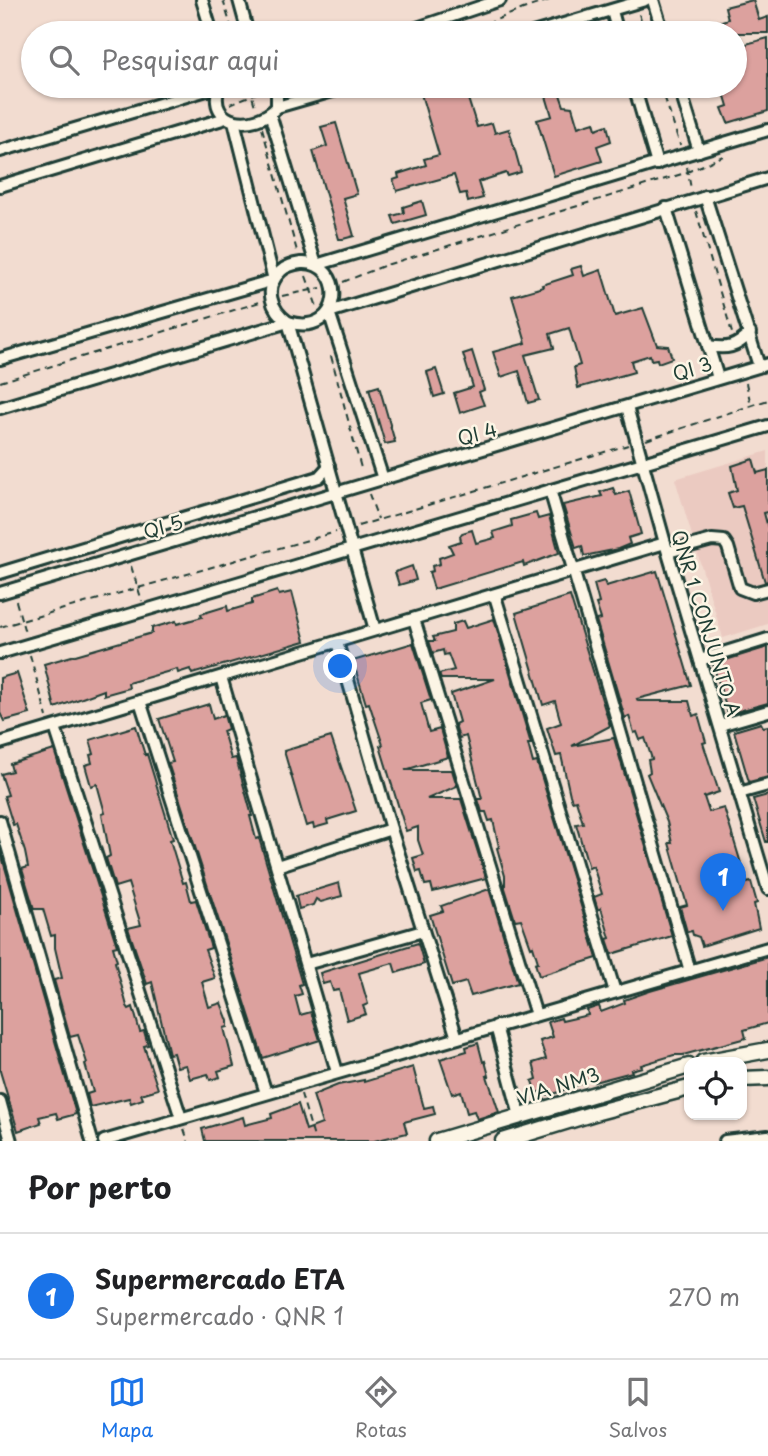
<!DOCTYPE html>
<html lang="pt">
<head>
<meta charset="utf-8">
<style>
  body { margin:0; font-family:"Playpen Sans",sans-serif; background:#f2f2f2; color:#202124 }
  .controls { position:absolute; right:21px; bottom:21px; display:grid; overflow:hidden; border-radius:14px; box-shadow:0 2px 5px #0004 }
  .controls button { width:63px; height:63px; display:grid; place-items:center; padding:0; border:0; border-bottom:2px solid #e0e0e0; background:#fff; color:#202124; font:35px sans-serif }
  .you { position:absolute; left:341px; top:667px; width:24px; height:24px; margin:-18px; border:5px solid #fff; border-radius:50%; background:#1a73e8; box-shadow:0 0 0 10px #1a73e833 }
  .badge { display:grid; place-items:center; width:46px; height:46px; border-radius:50%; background:#1a73e8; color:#fff; font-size:23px; font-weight:700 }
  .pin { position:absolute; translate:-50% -58px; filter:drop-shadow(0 2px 4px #0008) }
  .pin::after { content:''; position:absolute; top:37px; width:24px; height:21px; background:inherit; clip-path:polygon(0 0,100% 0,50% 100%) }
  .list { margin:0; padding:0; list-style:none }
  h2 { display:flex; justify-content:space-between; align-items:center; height:91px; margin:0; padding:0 28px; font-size:30px }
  h2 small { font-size:23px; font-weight:400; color:#757577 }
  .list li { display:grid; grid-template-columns:46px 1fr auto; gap:21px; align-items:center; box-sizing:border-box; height:126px; padding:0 28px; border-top:2px solid #e0e0e0 }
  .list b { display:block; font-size:26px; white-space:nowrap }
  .list p { margin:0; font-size:23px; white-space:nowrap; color:#757577 }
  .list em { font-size:23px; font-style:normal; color:#757577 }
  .icon { flex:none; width:38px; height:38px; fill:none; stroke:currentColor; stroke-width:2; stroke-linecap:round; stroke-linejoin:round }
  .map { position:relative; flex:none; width:768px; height:1141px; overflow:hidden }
  .search { position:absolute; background:#fff; box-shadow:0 2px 5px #0004; left:21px; right:21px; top:21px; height:77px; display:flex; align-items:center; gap:18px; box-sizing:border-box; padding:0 24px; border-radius:38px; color:#757577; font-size:26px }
  .sheet { height:217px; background:#fff }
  nav { display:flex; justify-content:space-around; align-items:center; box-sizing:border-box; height:98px; border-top:2px solid #e0e0e0; background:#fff; font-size:19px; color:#757577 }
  nav a { display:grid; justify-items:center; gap:4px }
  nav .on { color:#1a73e8 }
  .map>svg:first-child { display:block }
  .built { fill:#ebcac1 }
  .building { fill:#dca19e; stroke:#1f3d34; stroke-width:2 }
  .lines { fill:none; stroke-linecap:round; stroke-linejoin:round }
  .minor-casing { stroke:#1f3d34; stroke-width:16 }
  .major-casing { stroke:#1f3d34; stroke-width:19 }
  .path { stroke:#1f3d34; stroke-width:2; stroke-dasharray:7 5; stroke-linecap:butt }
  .minor { stroke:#fcf5e5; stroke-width:10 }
  .major { stroke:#fcf5e5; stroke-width:14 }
  .labels { text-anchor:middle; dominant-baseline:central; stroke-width:5; stroke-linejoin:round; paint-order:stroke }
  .street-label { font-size:19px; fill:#1f3d34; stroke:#fcf5e5 }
</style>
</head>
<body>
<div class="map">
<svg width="768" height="1141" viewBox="0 0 768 1141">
  <rect width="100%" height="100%" fill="#f2dcd0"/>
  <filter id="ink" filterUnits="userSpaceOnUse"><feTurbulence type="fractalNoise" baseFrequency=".0143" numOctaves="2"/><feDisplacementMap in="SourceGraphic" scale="14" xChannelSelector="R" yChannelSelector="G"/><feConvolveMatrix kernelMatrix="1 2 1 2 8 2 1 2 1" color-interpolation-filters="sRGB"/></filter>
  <g filter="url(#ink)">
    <path class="built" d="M768 451V624L723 638 675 479Z"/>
    <g class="building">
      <path d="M753 0 759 20 768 17V33H709L707 26 728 19 725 7Z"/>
      <path d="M768 38V111L728 123 722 108 728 106 722 86H735V47Z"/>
      <path d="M451 86H464L477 127 492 123 495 133 509 129 521 172 508 176 506 173 478 182 483 198 468 202 466 193 460 194 454 175 397 191 393 180 399 178 398 174 426 165 424 159 439 155 421 94Z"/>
      <path d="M543 86H557L564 106 572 107 578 127 594 122 596 129 607 125 611 141 597 146 602 161 554 176 537 120 552 116Z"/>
      <path d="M336 123 357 194 343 198 354 236 343 239H339L313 151 327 146 321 127Z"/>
      <path d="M422 201 426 215 395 224 392 216 404 213 403 207Z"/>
      <path d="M581 266 584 276 601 270 615 316 643 308 657 345 668 346 672 358 658 363 657 359 651 360 650 355 631 361 634 372 578 388 574 367 580 365 569 328 550 334 554 348 525 355 539 400 528 403 519 371 501 377 493 352 526 343 512 296 543 287 542 285 573 275 571 269Z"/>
      <path d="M472 351 484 390 479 392 484 405 460 413 454 393 473 387 463 354Z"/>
      <path d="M436 369 444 394 434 397 427 372Z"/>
      <path d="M379 386 395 442 385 444 369 389Z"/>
      <path d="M753 459 757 473 768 470V512L764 513 768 528V581L765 582 742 506 733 508 728 493 737 490 732 466Z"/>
      <path d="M613 488 616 495 629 491 641 534 628 538 630 544 618 549 584 556 582 546 576 548 563 505 602 496 600 492Z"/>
      <path d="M536 513 538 519 549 516 559 553 524 566 523 562 434 589 429 572 433 571 432 566 440 564 439 558 453 553 449 545 461 541 460 536 462 533 472 530 476 543 495 538 493 532 512 526 511 520Z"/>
      <path d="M412 566 416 580 399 585 395 572Z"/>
      <path d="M657 571 691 685 637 699 638 701H689L693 716 698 714 706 742 703 743 719 792 704 797 709 812 724 808 747 883 751 882 757 903 754 904 759 928 702 946 699 937 693 935 692 931 687 932 680 907 687 905 669 843H672L667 822 647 774 650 772 648 760 652 759 645 738 640 740 637 732 634 733 629 716 625 718 596 620 601 619 596 604 599 603 594 584 604 581 606 586Z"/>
      <path d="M277 591 279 595 292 592 305 641 192 674 190 669 178 673 177 669 128 683 129 688 104 695V690L55 708 44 664 152 633V628L176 621 177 624 202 617 201 614 227 606 228 611 252 604V599Z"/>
      <path d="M570 596 610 726 572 746 614 738 672 936 612 954 607 939 610 938 601 908 598 910 594 897 602 894 593 866 589 868 576 824 583 823 576 800 572 801 570 795 561 755 556 756 547 728 561 723 555 701 543 705 516 613Z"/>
      <path d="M494 619 531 744H528L533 763 537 762 597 958 539 976 535 963 538 962 533 946 531 947 521 919 515 920 505 888V876L497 848 499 847 493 820 489 821 486 812H482L478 799H482L466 736 459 738 455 724 459 722 451 694 495 679H441L439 674 454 670 448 654 444 655 443 650 433 653 429 641H435L433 637 453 632V624L463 621 466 628Z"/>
      <path d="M413 643 431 700 421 703 429 732 440 729 448 757 405 770H452L457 786 427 799H461L486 878 433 892 431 884 425 885 421 871 417 872 413 858 423 855 418 840V827L406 831 380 746 383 745 369 703 366 704 353 661Z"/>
      <path d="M768 647V703L728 714 713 664Z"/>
      <path d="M17 673 30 714 4 721 0 713V678Z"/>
      <path d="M209 704 213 719 224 715 228 729 223 731 231 759 236 758 252 816H250L256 839 259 838 302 984 299 985 302 994 295 996 300 1015 311 1012 320 1040 263 1058 168 763 173 762 159 719Z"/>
      <path d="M761 723 763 727 768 726V777L749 782 734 731Z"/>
      <path d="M136 726 145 755 147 754 173 839 170 840 183 883 186 882 191 901 196 900 211 948 205 950 215 978 202 982 209 1007 221 1003 228 1021V1027L224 1028 234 1066 218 1071 220 1077 210 1080 208 1074 190 1079 186 1065 177 1067 173 1053 169 1054 152 982 147 984 128 928 141 925 128 883 115 887 106 858 110 856 102 814 105 813 97 784 91 786 85 765 92 763 90 755 94 754 90 740Z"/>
      <path d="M331 737 356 811 327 820 328 824 314 828 313 824 306 826 284 751Z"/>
      <path d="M54 750 117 946 113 947 117 961 115 962 127 1006 129 1009 133 1007 140 1032 144 1031 148 1045 144 1046 158 1089 141 1094 143 1099 131 1103 129 1098 90 1107 87 1094 93 1092 85 1064 87 1063 78 1035 70 1037 54 980 62 978 55 948V935L51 936 43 909H34L22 869 28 867 25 852 16 824 13 825 4 796 8 795 1 774 12 771 10 764Z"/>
      <path d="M768 795V842H766L753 799Z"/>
      <path d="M0 850 76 1114 58 1119 56 1113 39 1117 41 1123 18 1131 0 1071Z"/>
      <path d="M339 883 342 896 321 902 316 899 313 905 299 909 296 896Z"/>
      <path d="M489 889 518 983 471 996 466 982 452 986 430 915 443 911 441 906Z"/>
      <path d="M418 943 424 964 396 973 393 963 359 973 368 1004 363 1006 366 1014 347 1020 339 990 333 991 330 982 323 984 320 973Z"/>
      <path d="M768 957V1023L744 1030 746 1038 683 1055H674L641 1065 642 1067 631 1070 632 1072 594 1082 593 1079 556 1093 545 1095 544 1091 536 1093 532 1081 537 1079 533 1063 546 1059 540 1041 553 1037 548 1022 561 1018 562 1021 588 1015 587 1010 599 1006 601 1012 625 1003 624 1000 650 991Z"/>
      <path d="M478 1043 483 1062 485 1061 489 1076H487L499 1112 477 1119 474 1111 467 1113 461 1091 452 1094 440 1059 467 1051 466 1047Z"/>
      <path d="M413 1067 424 1108 433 1106 435 1114 404 1122 407 1133 374 1141H205L202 1129 243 1117 245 1125 272 1118 271 1114 298 1104 306 1130 322 1124 313 1095 338 1085 364 1080V1082Z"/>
    </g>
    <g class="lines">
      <defs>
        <g id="minor">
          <path d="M202 0 212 33"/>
          <path d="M239 0 248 33"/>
          <path d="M653 0 663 33"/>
          <path d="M612 11 618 33"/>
          <path d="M402 33 500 0"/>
          <path d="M533 33 645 0"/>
          <path d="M219 86C206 127 255 131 277 107V92L274 86"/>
          <path d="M634 86 657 164"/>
          <path d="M679 86 699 151"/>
          <path d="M277 107 350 86"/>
          <path d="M270 114 316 265 768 130"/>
          <path d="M0 151 217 87"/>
          <path d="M0 186 226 118"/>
          <path d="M705 196 759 366"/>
          <path d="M666 208 718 378"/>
          <path d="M288 322C345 339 347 260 301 263 294 264 286 266 281 271 263 288 271 310 288 322L375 630"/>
          <path d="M708 346C727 349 736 348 750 333"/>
          <path d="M0 359 274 280 234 121"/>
          <path d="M627 407 665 543 768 889"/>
          <path d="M0 408 288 322"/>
          <path d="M383 479 329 312 768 178"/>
          <path d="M550 490 690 971"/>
          <path d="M668 552 712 540 724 541 728 547 740 588 753 593 768 589"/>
          <path d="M0 573 319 477 329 466"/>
          <path d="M0 593 768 364"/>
          <path d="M495 596 615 992"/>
          <path d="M414 619 536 1015"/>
          <path d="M337 642 391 829 457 1038"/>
          <path d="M0 653 768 426"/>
          <path d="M700 660 768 639"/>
          <path d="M221 677 337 1072"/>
          <path d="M140 701 266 1093"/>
          <path d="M720 725 768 711"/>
          <path d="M55 727 181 1118"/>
          <path d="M0 743 665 543"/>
          <path d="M739 793 768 785"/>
          <path d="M0 821 92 1141"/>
          <path d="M277 866 391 829"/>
          <path d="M306 964 423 931"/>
          <path d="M496 1026 520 1116"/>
          <path d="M0 1101 11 1141"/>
          <path d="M104 1141 768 948"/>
          <path d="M725 1141 768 1136"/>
        </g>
        <g id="major">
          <path d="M703 1062 768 1050"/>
          <path d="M742 1079 768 1078"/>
          <path d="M437 1141 689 1066"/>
          <path d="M503 1141 598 1112 689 1088"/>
        </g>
      </defs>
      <use href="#minor" class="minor-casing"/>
      <use href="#major" class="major-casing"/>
      <g class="path">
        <path d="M223 0 233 33"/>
        <path d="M639 14 645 33"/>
        <path d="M464 33 523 9 550 0"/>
        <path d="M249 86 255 106"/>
        <path d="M661 86 680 145"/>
        <path d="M230 104 264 90"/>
        <path d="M262 128 297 251"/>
        <path d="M687 167 691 189"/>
        <path d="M696 211 732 333"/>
        <path d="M306 276 317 307"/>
        <path d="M343 282 386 265 685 173 723 156"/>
        <path d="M282 296 321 288"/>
        <path d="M331 356 362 472"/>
        <path d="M0 382 260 302"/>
        <path d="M746 383 751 405"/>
        <path d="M646 440 768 400"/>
        <path d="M369 494 378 519"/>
        <path d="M358 526 628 445"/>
        <path d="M131 566 142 601"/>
        <path d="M16 601 25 633"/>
        <path d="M0 627 336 532"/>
        <path d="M30 655 47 717"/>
        <path d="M301 1094 315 1141"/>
        <path d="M184 1129 188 1141"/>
      </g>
      <use href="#minor" class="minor"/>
      <use href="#major" class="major"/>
    </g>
  </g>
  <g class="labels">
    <g class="street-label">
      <text transform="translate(692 368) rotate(-18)">QI 3</text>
      <text transform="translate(477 433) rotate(-16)">QI 4</text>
      <text transform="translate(163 526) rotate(-16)">QI 5</text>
      <text transform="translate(707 623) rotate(73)">QNR 1 CONJUNTO A</text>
      <text transform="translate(558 1085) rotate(-17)">VIA NM3</text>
    </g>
  </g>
</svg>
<div class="controls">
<button><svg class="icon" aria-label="locate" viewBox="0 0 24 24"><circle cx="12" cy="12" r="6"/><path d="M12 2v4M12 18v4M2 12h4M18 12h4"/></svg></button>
</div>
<div class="you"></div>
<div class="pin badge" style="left:723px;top:911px">1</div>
<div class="search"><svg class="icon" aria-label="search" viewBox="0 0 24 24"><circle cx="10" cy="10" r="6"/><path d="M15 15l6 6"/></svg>Pesquisar aqui</div>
</div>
<section class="sheet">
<h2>Por perto<small></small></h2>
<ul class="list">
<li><span class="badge">1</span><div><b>Supermercado ETA</b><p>Supermercado · QNR 1</p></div><em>270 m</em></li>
</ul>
</section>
<nav>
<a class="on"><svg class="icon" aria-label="map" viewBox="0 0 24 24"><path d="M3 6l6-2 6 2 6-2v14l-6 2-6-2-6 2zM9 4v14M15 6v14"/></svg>Mapa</a>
<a><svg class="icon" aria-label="directions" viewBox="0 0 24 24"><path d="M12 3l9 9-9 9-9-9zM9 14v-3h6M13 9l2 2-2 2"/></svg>Rotas</a>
<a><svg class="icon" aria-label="saved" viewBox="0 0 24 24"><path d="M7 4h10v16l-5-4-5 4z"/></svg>Salvos</a>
</nav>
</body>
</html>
